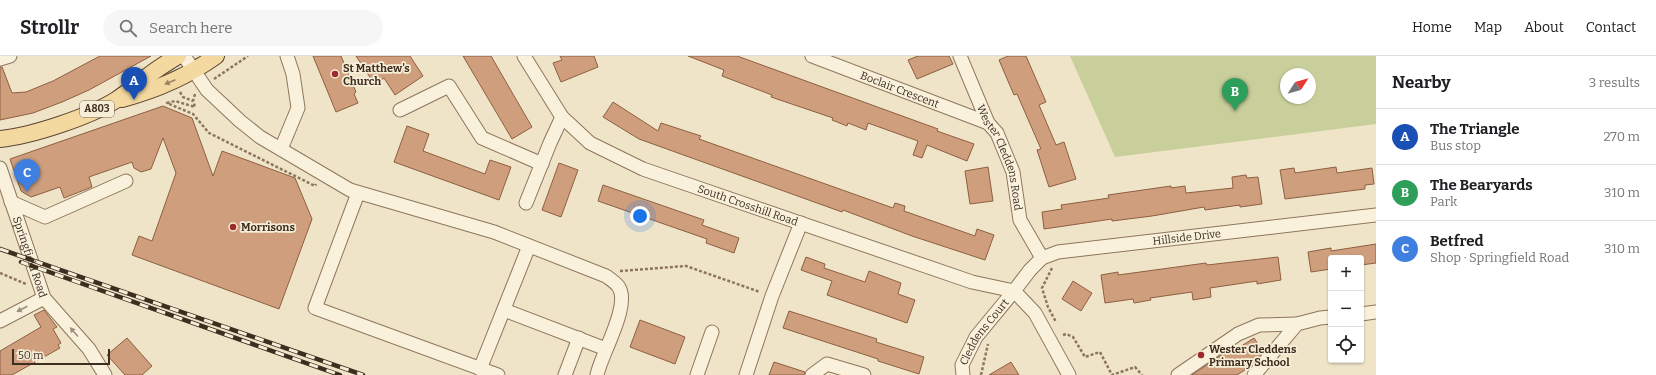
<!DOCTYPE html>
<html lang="en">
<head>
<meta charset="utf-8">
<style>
  body { margin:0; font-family:Bitter,serif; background:#f6f6f6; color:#202124 }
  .controls { position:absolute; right:12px; bottom:12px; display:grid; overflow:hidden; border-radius:4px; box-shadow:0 1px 3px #0004 }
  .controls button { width:36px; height:36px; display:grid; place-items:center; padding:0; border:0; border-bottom:1px solid #e0e0e0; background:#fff; color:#202124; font:20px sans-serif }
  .compass { position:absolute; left:1280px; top:12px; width:36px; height:36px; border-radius:50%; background:#fff; box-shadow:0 1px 3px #0004; rotate:54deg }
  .scale { position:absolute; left:12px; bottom:10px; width:98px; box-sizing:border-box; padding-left:4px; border:2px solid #3d2e20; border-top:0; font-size:11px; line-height:14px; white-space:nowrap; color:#3d2e20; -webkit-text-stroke:3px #f7eed8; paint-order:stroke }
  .you { position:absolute; left:640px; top:160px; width:14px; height:14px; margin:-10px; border:3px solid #fff; border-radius:50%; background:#1a73e8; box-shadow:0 0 0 6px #1a73e833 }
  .badge { display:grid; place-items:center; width:26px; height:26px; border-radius:50%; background:#111827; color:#fff; font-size:13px; font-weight:700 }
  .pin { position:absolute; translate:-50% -33px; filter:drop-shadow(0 1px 2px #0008) }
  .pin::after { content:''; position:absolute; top:21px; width:14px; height:12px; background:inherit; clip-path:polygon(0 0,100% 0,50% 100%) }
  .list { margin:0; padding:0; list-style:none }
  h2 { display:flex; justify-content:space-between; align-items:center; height:52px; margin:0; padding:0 16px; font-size:17px }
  h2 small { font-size:13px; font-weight:400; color:#757577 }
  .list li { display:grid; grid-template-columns:26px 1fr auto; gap:12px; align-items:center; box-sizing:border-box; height:56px; padding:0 16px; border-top:1px solid #e0e0e0 }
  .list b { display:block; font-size:15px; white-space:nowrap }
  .list p { margin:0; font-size:13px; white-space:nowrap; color:#757577 }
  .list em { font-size:13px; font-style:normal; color:#757577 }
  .icon { flex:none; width:22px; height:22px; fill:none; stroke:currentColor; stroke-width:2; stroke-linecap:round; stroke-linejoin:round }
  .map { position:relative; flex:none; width:1376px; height:319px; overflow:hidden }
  header { display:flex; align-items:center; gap:24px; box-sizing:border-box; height:56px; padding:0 20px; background:#fff; border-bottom:1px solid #e0e0e0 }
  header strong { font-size:19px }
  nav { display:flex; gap:22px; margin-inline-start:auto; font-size:14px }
  .search { width:280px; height:36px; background:#f6f6f6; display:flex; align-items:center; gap:10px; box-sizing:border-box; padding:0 14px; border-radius:22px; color:#757577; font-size:15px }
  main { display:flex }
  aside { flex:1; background:#fff }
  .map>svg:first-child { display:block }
  .green { fill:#c9cf9b; fill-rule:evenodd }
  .building { fill:#cf9f7d; stroke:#8d5f41 }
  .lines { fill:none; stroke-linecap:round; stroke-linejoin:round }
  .minor-casing { stroke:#8d765c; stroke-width:15 }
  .major-casing { stroke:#5b4430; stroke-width:18 }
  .path { stroke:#8d765c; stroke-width:2.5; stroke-dasharray:3 2; stroke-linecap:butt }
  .minor { stroke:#faf1dc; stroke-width:13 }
  .major { stroke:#f3d9a0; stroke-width:16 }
  .rail-casing { stroke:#3d2e20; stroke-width:4.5 }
  .rail { stroke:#f7eed8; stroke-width:3; stroke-dasharray:9; stroke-linecap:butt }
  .oneway { fill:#988460 }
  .oneway2 { fill:#9c907e }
  .poi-dot { fill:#9e2a2b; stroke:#f7eed8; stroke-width:1.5 }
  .labels { text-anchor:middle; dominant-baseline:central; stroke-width:3.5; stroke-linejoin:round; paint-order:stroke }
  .shield { fill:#f7eed8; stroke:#756857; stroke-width:1 }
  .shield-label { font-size:10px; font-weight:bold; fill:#3d2e20 }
  .poi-label { font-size:11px; font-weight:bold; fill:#3d2e20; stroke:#f7eed8; text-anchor:start }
  .street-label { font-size:11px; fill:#3d2e20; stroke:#f7eed8 }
</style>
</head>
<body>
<header>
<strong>Strollr</strong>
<div class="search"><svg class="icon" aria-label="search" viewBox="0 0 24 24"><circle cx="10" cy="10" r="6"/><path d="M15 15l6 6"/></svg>Search here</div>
<nav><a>Home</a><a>Map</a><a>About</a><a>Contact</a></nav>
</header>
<main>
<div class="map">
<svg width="1376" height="319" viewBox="0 0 1376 319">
  <rect width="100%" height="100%" fill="#f0e4c8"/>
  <path class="green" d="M1070 0H1376V68L1115 101ZM1286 18H1310V42H1286Z"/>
  <g class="building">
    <path d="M100 0H151L89 34 62 46 33 57 0 64V11H2L12 37 26 36 53 25Z"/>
    <path d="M313 0H341L356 36 354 38 358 47 336 56Z"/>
    <path d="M356 0H410L423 20 395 39 384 22 375 29Z"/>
    <path d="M463 0H491L532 71 512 83Z"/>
    <path d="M560 0H594L598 11 561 26 553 7 562 4Z"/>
    <path d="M688 0H737L938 73 937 75 974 88 967 105 927 89 922 102 913 99 918 85 868 67 866 74 848 67 847 70 832 64 833 62 771 41 772 39 722 20 724 14Z"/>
    <path d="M918 0H949L953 8 917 23 908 4Z"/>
    <path d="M1008 0H1026L1046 46 1039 49 1056 89 1064 86 1076 123 1049 131 1037 94 1041 93 1017 38 1014 39 999 4Z"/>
    <path d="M613 46 658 75 661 67 701 80 699 83 893 152 895 147 905 150 904 155 975 180 977 173 994 179 985 204 912 180 843 154 842 156 639 83 603 61Z"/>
    <path d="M163 50 192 62 213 120 222 95 295 122 312 163 279 253 132 199 139 180 152 185 176 117 163 82 151 113 141 116 134 112 132 106 89 121 92 131 64 142 60 131 31 141 21 135 10 103Z"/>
    <path d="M407 70 429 78 423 95 485 118 490 104 511 111 499 144 394 106Z"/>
    <path d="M559 107 578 114 561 161 542 154Z"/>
    <path d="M988 111 993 145 970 148 965 115Z"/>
    <path d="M1336 111 1337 117 1372 112 1374 128 1365 129V133L1285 143 1280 114 1294 112 1295 117Z"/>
    <path d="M1246 119 1247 122 1258 121 1262 148 1240 151V149L1205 154 1204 151 1152 160 1112 165V163L1044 173 1042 156 1062 153 1061 149 1109 142 1108 139 1171 130V132L1185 130 1186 137 1233 132 1232 121Z"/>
    <path d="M603 129 704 164 702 169 739 182 734 197 706 187 707 183 598 145Z"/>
    <path d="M1376 188V207L1361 209V202H1331V213L1311 216 1308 196 1331 192V195Z"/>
    <path d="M806 201 825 208 824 212 865 226 869 215 901 227 898 238 915 244 907 267 827 239 832 225 801 214Z"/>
    <path d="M1278 201 1281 224 1257 228V225L1210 232 1211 241 1193 244 1192 236 1150 242 1151 244 1134 247 1133 243 1105 247 1101 219 1118 216V219L1206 207 1207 209Z"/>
    <path d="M1073 225 1092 237 1081 255 1062 243Z"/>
    <path d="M44 254 57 271 53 273 61 287 58 289 60 292 12 319H0V295L41 271 34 259Z"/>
    <path d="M789 255 877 283 876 286 924 301 919 318 878 305V303L783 272Z"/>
    <path d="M640 264 685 281 675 308 630 291Z"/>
    <path d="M127 282 152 310 142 319H125L107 299Z"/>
    <path d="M1254 282 1263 296 1255 305 1244 313 1245 314 1237 319H1192L1230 293 1232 296Z"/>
    <path d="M774 306 805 316 804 319H769Z"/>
    <path d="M1011 306 1019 319H989Z"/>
  </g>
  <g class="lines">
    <defs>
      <g id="minor">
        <path d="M184 0 207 34 240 65 260 81 350 134 494 176 606 220C610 223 615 226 618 230 632 248 601 298 597 319"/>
        <path id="s1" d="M524 0 562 61 590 87 643 113 972 226 1014 235"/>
        <path id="s2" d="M812 0 988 67"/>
        <path id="s3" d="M960 0 988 67 997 77 1013 116 1020 164 1042 202"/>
        <path d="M0 3 10 0"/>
        <path d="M400 54 449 30 482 82 542 108"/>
        <path d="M281 93 298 52 293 18 287 0"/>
        <path id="s4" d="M0 112 44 242 89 293 105 319"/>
        <path d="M358 137 315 252 498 319"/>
        <path d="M11 146 45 161 126 125"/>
        <path d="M526 147 550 87 562 61"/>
        <path d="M1014 235 1035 257 1069 319"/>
        <path d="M504 254 606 293"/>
        <path d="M1361 258 1376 256"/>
        <path d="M0 265 44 242"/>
        <path d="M480 313 529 190"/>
        <path d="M565 319 579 282"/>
        <path d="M697 319 712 276"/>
        <path d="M746 319 772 240 801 167"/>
        <path d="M812 319 827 308 864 319"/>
        <path id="s5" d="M963 319 962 309 976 281 1014 235 1030 214 1042 202 1058 196 1376 159"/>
        <path d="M1178 319 1238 278 1259 269 1297 268"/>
        <path d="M1254 319 1297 268 1320 262 1331 261"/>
      </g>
      <g id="major">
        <path d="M122 43C156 34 188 20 216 0"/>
        <path d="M0 83C31 80 89 61 116 44 127 37 137 28 148 20 157 13 168 6 178 0"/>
      </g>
    </defs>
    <use href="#minor" class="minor-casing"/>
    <use href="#major" class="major-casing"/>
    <g class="path">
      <path d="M214 23 248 0"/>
      <path d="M180 36 183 41 193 45"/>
      <path d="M195 38 193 45 195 51 175 45 167 47 193 58 209 77 315 130 316 128"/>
      <path d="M1052 212 1042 232 1048 251 1056 266"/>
      <path d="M620 215 686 210 760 236"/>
      <path d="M0 217 26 228"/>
      <path d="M1063 279 1066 278 1073 281 1085 301 1100 296 1112 319 1135 311 1142 319"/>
      <path d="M981 319 988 288"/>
    </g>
    <use href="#minor" class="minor"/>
    <use href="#major" class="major"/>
    <defs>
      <g id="rail">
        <path d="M0 193 363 319"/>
        <path d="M21 206 340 319"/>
      </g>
    </defs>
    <use href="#rail" class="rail-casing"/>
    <use href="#rail" class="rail"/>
  </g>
  <defs><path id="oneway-solid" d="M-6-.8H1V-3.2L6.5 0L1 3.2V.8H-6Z"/></defs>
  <use class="oneway" href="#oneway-solid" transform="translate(170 26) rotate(157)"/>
  <g class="oneway2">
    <use href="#oneway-solid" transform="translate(22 253) rotate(152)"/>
    <use href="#oneway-solid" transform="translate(74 276) rotate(-131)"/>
  </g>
  <g class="poi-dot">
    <circle cx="335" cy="18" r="4"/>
    <circle cx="233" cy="171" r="4"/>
    <circle cx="1201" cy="299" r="4"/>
  </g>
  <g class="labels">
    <rect class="shield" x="80" y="45" width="34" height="16" rx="3"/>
    <g class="shield-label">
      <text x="97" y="53">A803</text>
    </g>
    <g class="poi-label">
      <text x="343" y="12">St Matthew's<tspan x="343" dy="13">Church</tspan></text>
      <text x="241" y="171">Morrisons</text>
      <text x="1209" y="293">Wester Cleddens<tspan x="1209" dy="13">Primary School</tspan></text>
    </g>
    <g class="street-label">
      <text stroke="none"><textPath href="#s2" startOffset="94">Boclair Crescent</textPath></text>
      <text stroke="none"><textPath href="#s3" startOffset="110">Wester Cleddens Road</textPath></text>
      <text stroke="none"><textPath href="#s1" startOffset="280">South Crosshill Road</textPath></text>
      <text stroke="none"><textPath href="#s5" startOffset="291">Hillside Drive</textPath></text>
      <text stroke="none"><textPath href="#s4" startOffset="94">Springfield Road</textPath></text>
      <text stroke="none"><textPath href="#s5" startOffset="50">Cleddens Court</textPath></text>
    </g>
  </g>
</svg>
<div class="controls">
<button>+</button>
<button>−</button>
<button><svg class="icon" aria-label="locate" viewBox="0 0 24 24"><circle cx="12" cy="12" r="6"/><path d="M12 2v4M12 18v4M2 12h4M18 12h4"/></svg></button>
</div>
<svg class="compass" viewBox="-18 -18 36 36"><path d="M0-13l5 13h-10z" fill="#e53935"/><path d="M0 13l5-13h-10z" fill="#757577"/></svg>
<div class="scale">50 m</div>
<div class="you"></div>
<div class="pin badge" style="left:134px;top:44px;background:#1a4fb4">A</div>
<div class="pin badge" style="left:1235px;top:55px;background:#2e9e5b">B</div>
<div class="pin badge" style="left:27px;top:136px;background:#3f7fe0">C</div>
</div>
<aside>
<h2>Nearby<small>3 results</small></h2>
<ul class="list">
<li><span class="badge" style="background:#1a4fb4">A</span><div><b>The Triangle</b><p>Bus stop</p></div><em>270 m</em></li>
<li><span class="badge" style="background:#2e9e5b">B</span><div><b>The Bearyards</b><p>Park</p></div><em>310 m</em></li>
<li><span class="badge" style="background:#3f7fe0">C</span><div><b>Betfred</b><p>Shop · Springfield Road</p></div><em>310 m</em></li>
</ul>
</aside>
</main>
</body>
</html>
